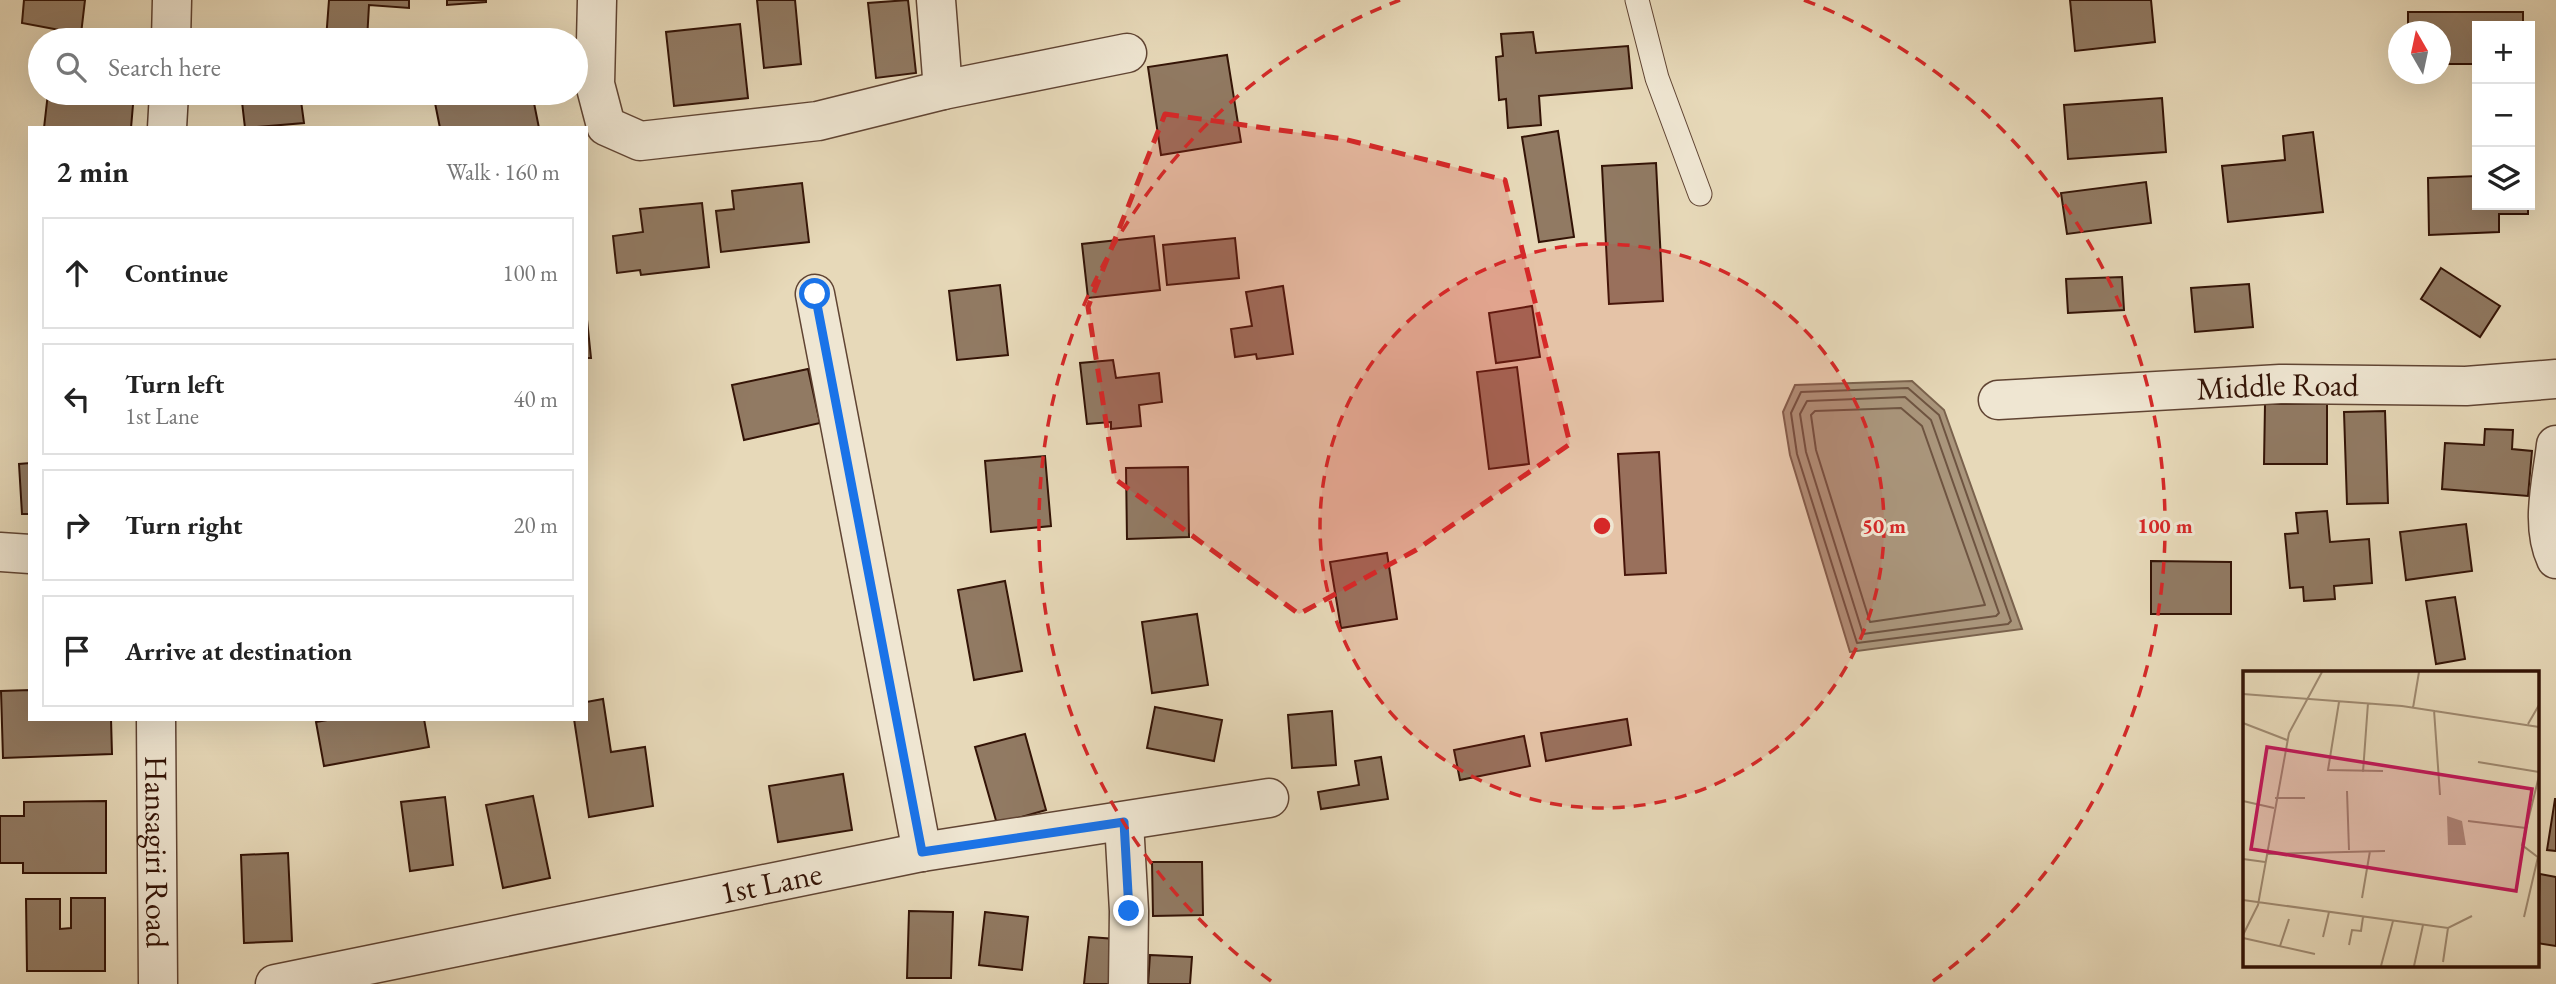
<!DOCTYPE html>
<html lang="en">
<head>
<meta charset="utf-8">
<style>
  body { margin:0; font-family:"EB Garamond",serif; background:#f2f2f2; color:#222 }
  .controls { position:absolute; right:21px; top:21px; display:grid; overflow:hidden; border-radius:0px; box-shadow:0 7px 28px #0002 }
  .controls button { width:63px; height:63px; display:grid; place-items:center; padding:0; border:0; border-bottom:2px solid #e0e0e0; background:#fff; color:#222; font:35px sans-serif }
  .compass { position:absolute; left:2388px; top:21px; width:63px; height:63px; border-radius:50%; background:#fff; box-shadow:0 7px 28px #0002; rotate:351deg }
  .stop { position:absolute; width:21px; height:21px; margin:-16px; border:5px solid #1a73e8; border-radius:50%; background:#fff }
  .stop.end { background:#1a73e8; border-color:#fff; box-shadow:0 2px 7px #0008 }
  .list { margin:0; padding:0; list-style:none }
  h2 { display:flex; justify-content:space-between; align-items:center; height:91px; margin:0; padding:0 28px; font-size:30px }
  h2 small { font-size:23px; font-weight:400; color:#767676 }
  .list li { display:grid; grid-template-columns:46px 1fr auto; gap:21px; align-items:center; box-sizing:border-box; height:112px; margin:0 14px 14px; padding:0 14px; border:2px solid #e0e0e0; border-radius:0px }
  .list b { display:block; font-size:26px; white-space:nowrap }
  .list p { margin:0; font-size:23px; white-space:nowrap; color:#767676 }
  .list em { font-size:23px; font-style:normal; color:#767676 }
  .icon { flex:none; width:38px; height:38px; fill:none; stroke:currentColor; stroke-width:2; stroke-linecap:round; stroke-linejoin:round }
  .map { position:relative; flex:none; width:2556px; height:984px; overflow:hidden }
  .search { position:absolute; background:#fff; box-shadow:0 7px 28px #0002; left:28px; top:28px; width:560px; height:77px; display:flex; align-items:center; gap:18px; box-sizing:border-box; padding:0 24px; border-radius:38px; color:#767676; font-size:26px }
  .panel { position:absolute; background:#fff; box-shadow:0 7px 28px #0002; left:28px; top:126px; width:560px; height:595px; border-radius:0px }
  .map>svg:first-child { display:block }
  .water { fill:#aa967c; stroke:#7a624d; stroke-width:2 }
  .lines { fill:none; stroke-linecap:round; stroke-linejoin:round }
  .shore { stroke:#6e5441; stroke-width:2 }
  .building { fill:#917a63; stroke:#331306; stroke-width:2 }
  .service-casing { stroke:#604433; stroke-width:25 }
  .minor-casing { stroke:#604433; stroke-width:41 }
  .tertiary-casing { stroke:#604433; stroke-width:41 }
  .service { stroke:#efe6d2; stroke-width:23 }
  .minor { stroke:#efe6d2; stroke-width:38 }
  .tertiary { stroke:#efe6d2; stroke-width:38 }
  .route { stroke:#1a73e8; stroke-width:9 }
  .marked { fill:#d62828; fill-opacity:0.2; stroke:#d62828; stroke-width:5; stroke-dasharray:14 9; stroke-linejoin:round }
  .ring { fill:none; stroke:#d62828; stroke-width:3.5; stroke-dasharray:12 9 }
  .labels { text-anchor:middle; dominant-baseline:central; stroke-width:6; stroke-linejoin:round; paint-order:stroke }
  .street-label { font-size:32px; fill:#331306; stroke:#efe6d2 }
  .inset-road { fill:none; stroke:#9f8a71; stroke-width:2 }
  .view { fill:#c2185b; fill-opacity:0.15; stroke:#c2185b; stroke-width:3.5 }
  .inset-edge { fill:none; stroke:#331306; stroke-width:3.5 }
  .centre { fill:#d62828; stroke:#efe6d2; stroke-width:3.5 }
  .ring-label { font-size:21px; text-anchor:middle; font-weight:bold; fill:#d62828; stroke:#efe6d2; stroke-width:6; stroke-linejoin:round; paint-order:stroke }
</style>
</head>
<body>
<div class="map">
<svg width="2556" height="984" viewBox="0 0 2556 984">
  <rect width="100%" height="100%" fill="#e7d9b9"/>
  <filter id="stains"><feTurbulence type="fractalNoise" baseFrequency=".00286" numOctaves="4"/><feColorMatrix values="0 0 0 0 .2 0 0 0 0 .09 0 0 0 0 .02 0 0 0 .5 -.17"/></filter>
  <radialGradient id="worn" r=".72"><stop offset=".6" stop-color="#630" stop-opacity="0"/><stop offset="1" stop-color="#630" stop-opacity=".3"/></radialGradient>
  <path class="water" d="M1912 381 1944 410 2022 629 1850 652 1790 455 1783 412 1795 385Z"/>
  <g class="lines">
    <g class="shore">
      <path d="M1908 388 1939 415 2011 621 2008 624 1857 643 1797 454 1791 413 1801 392Z"/>
      <path d="M1905 397 1931 420 1999 613 1996 616 1863 634 1806 452 1800 414 1807 401Z"/>
      <path d="M1901 408 1922 426 1985 605 1870 622 1816 450 1811 415 1815 411Z"/>
    </g>
  </g>
  <g class="building">
    <path d="M24 0H85L81 34 22 23Z"/>
    <path d="M329 0H409V8L369 5 367 40H326Z"/>
    <path d="M447 0H486V2L447 5Z"/>
    <path d="M757 0H795L801 64 764 68Z"/>
    <path d="M908 0 916 73 876 78 868 3Z"/>
    <path d="M2070 0H2151L2155 42 2075 51Z"/>
    <path d="M2408 12H2523V26H2477V64H2440V32H2408Z"/>
    <path d="M740 24 748 98 674 106 666 32Z"/>
    <path d="M1533 32 1536 53 1628 46 1632 88 1539 96 1541 125 1508 128 1506 99 1499 100 1496 57 1503 56 1501 34Z"/>
    <path d="M1227 55 1241 142 1161 155 1148 67Z"/>
    <path d="M48 93H134L131 128H44Z"/>
    <path d="M241 93H320L321 99 301 101 304 123 245 128Z"/>
    <path d="M433 93H532L539 128H440Z"/>
    <path d="M2162 98 2166 152 2068 159 2064 105Z"/>
    <path d="M1558 131 1574 237 1539 242 1522 137Z"/>
    <path d="M2313 132 2323 212 2228 222 2222 166 2285 160 2283 136Z"/>
    <path d="M1656 163 1663 301 1609 304 1602 166Z"/>
    <path d="M2477 176V205H2528V214H2499V232L2429 235 2428 178Z"/>
    <path d="M2146 182 2151 223 2067 234 2061 193Z"/>
    <path d="M802 183 809 242 721 252 716 211 734 209 732 191Z"/>
    <path d="M702 203 709 267 641 275 640 270 617 273 613 236 643 232 640 209Z"/>
    <path d="M1154 236 1160 290 1088 298 1082 244Z"/>
    <path d="M1235 238 1239 278 1167 285 1163 245Z"/>
    <path d="M2441 268 2500 306 2480 337 2421 299Z"/>
    <path d="M2122 277 2124 310 2068 313 2066 279Z"/>
    <path d="M2249 284 2253 327 2195 332 2191 288Z"/>
    <path d="M1000 285 1008 355 957 360 949 291Z"/>
    <path d="M1283 286 1293 354 1257 359 1256 354 1235 357 1231 329 1252 326 1246 292Z"/>
    <path d="M1532 306 1540 357 1496 363 1489 313Z"/>
    <path d="M586 310 591 358H586Z"/>
    <path d="M1113 360 1116 378 1159 373 1162 402 1139 405 1141 426 1111 429V422L1087 424 1080 363Z"/>
    <path d="M1517 367 1529 464 1489 469 1477 372Z"/>
    <path d="M808 369 820 423 744 440 732 385Z"/>
    <path d="M2265 404H2327V464H2264Z"/>
    <path d="M2385 411 2388 503 2347 504 2344 412Z"/>
    <path d="M2485 429 2513 430 2512 449 2532 451 2528 496 2442 489 2445 443 2484 445Z"/>
    <path d="M1659 452 1666 573 1625 575 1618 454Z"/>
    <path d="M1045 456 1051 526 991 532 985 461Z"/>
    <path d="M30 463V514H22L19 464Z"/>
    <path d="M1188 467 1189 537 1127 539 1126 468Z"/>
    <path d="M2327 511 2330 542 2369 539 2372 583 2334 586 2335 599 2304 601 2303 587 2290 588 2285 534 2298 533 2296 513Z"/>
    <path d="M2466 524 2472 571 2406 580 2400 532Z"/>
    <path d="M1387 553 1397 619 1341 628 1330 562Z"/>
    <path d="M2151 561 2231 562V614H2151Z"/>
    <path d="M1005 581 1022 671 974 680 958 590Z"/>
    <path d="M2455 597 2465 659 2436 664 2426 601Z"/>
    <path d="M1197 614 1208 685 1152 693 1142 622Z"/>
    <path d="M30 690V719H111L112 754 3 758 1 691Z"/>
    <path d="M603 699 611 752 645 747 653 806 589 817 574 719H586V702Z"/>
    <path d="M1155 707 1222 720 1214 761 1147 748Z"/>
    <path d="M1332 711 1336 765 1292 768 1288 715Z"/>
    <path d="M333 719H424L429 747 324 766 316 722Z"/>
    <path d="M1627 719 1631 745 1546 761 1541 733Z"/>
    <path d="M1025 734 1046 810 997 824 975 747Z"/>
    <path d="M1524 736 1530 766 1460 780 1454 750Z"/>
    <path d="M1381 757 1388 799 1321 809 1318 792 1359 785 1355 761Z"/>
    <path d="M843 774 852 830 778 842 769 786Z"/>
    <path d="M533 796 550 878 503 888 486 805Z"/>
    <path d="M445 797 453 865 410 871 401 802Z"/>
    <path d="M2555 799H2556V851L2547 850Z"/>
    <path d="M106 801V873H23V863H0V816H24V802Z"/>
    <path d="M288 853 292 941 244 943 241 855Z"/>
    <path d="M1152 862H1202L1203 915 1153 916Z"/>
    <path d="M2540 874 2556 877V946L2537 943Z"/>
    <path d="M71 898H105V971H27L26 899H60V929L71 928Z"/>
    <path d="M909 911 953 912 951 978H907Z"/>
    <path d="M985 912 1028 917 1022 970 979 965Z"/>
    <path d="M1089 937 1116 939 1112 984H1084Z"/>
    <path d="M1150 955 1192 957 1190 984H1148Z"/>
  </g>
  <g class="lines">
    <defs>
      <path id="service" d="M1637 0 1657 78 1700 194"/>
      <g id="minor">
        <path d="M597 0 595 84 606 126 640 141 818 121 943 90 1127 53"/>
        <path d="M936 0 943 90"/>
        <path d="M815 294 922 852"/>
        <path id="s1" d="M1998 400 2280 384 2466 386 2556 379"/>
        <path d="M2556 445C2552 481 2540 525 2556 559"/>
        <path d="M0 552 30 554"/>
        <path d="M1124 822 1129 911 1128 984"/>
        <path id="s2" d="M275 984 922 852 1269 798"/>
      </g>
      <g id="tertiary">
        <path d="M171 40 172 0"/>
        <path d="M167 128 169 93"/>
        <path id="s3" d="M156 719 158 984"/>
      </g>
    </defs>
    <use href="#service" class="service-casing"/>
    <use href="#minor" class="minor-casing"/>
    <use href="#tertiary" class="tertiary-casing"/>
    <use href="#service" class="service"/>
    <use href="#minor" class="minor"/>
    <use href="#tertiary" class="tertiary"/>
  </g>
  <g class="lines">
    <path class="route" d="M815 294 922 852 1124 822 1129 911"/>
  </g>
  <path class="marked" d="M1165 114 1344 139 1505 180 1570 444 1416 550 1299 614 1115 479 1088 307Z"/>
  <circle cx="1602" cy="526" r="282" fill="#d62828" fill-opacity=".12"/>
  <g class="ring">
    <circle cx="1602" cy="526" r="282"/>
    <path d="M1271 981A563 563 0 0 1 1400 0M1804 0A563 563 0 0 1 1933 981"/>
  </g>
  <g class="labels">
    <g class="street-label">
      <text stroke="none"><textPath href="#s1" startOffset="280">Middle Road</textPath></text>
      <text stroke="none"><textPath href="#s3" startOffset="133">Hansagiri Road</textPath></text>
      <text stroke="none"><textPath href="#s2" startOffset="506">1st Lane</textPath></text>
    </g>
  </g>
  <g transform="translate(2243 671)">
    <rect width="296" height="296" fill="#e7d9b9"/>
    <path d="M204 145 219 150 223 174H205Z" fill="#aa967c"/>
    <path class="inset-road" d="M0 23 159 35 296 56M96 31 85 99 140 100M170 37 176 1M191 39 197 124M0 52 44 69M285 53 296 34M235 91 296 101M120 101 125 32M296 105 279 174 296 187M104 120 106 179M32 127H62M0 130 31 137M225 150 283 157M24 183 142 180M0 188 22 191M119 227 127 180M0 229 205 257 229 245M281 246 295 186M0 264 15 234 46 62 79 1M80 266 86 241M0 267 72 283M106 274 109 259 118 260 120 246M37 275 46 248M200 291 205 257M138 295 150 250M171 295 180 254"/>
    <path class="view" d="M24 76 289 118 273 220 8 178Z"/>
    <rect width="296" height="296" class="inset-edge"/>
  </g>
  <circle cx="1602" cy="526" r="10" class="centre"/>
  <g class="ring-label">
    <text x="1884" y="533">50 m</text>
    <text x="2165" y="533">100 m</text>
  </g>
  <rect width="100%" height="100%" filter="url(#stains)"/>
  <rect width="100%" height="100%" fill="url(#worn)"/>
</svg>
<div class="controls">
<button>+</button>
<button>−</button>
<button><svg class="icon" aria-label="layers" viewBox="0 0 24 24"><path d="M12 4l9 5-9 5-9-5zM3 14l9 5 9-5"/></svg></button>
</div>
<svg class="compass" viewBox="-18 -18 36 36"><path d="M0-13l5 13h-10z" fill="#e53935"/><path d="M0 13l5-13h-10z" fill="#767676"/></svg>
<div class="stop" style="left:815px;top:294px"></div>
<div class="stop end" style="left:1129px;top:911px"></div>
<div class="search"><svg class="icon" aria-label="search" viewBox="0 0 24 24"><circle cx="10" cy="10" r="6"/><path d="M15 15l6 6"/></svg>Search here</div>
<section class="panel">
<h2>2 min<small>Walk · 160 m</small></h2>
<ul class="list">
<li><svg class="icon" aria-label="ahead" viewBox="0 0 24 24"><path d="M12 20V5M6 11l6-6 6 6"/></svg><div><b>Continue</b></div><em>100 m</em></li>
<li><svg class="icon" aria-label="left" viewBox="0 0 24 24"><path d="M17 20v-9H6M10 6l-5 5 5 5"/></svg><div><b>Turn left</b><p>1st Lane</p></div><em>40 m</em></li>
<li><svg class="icon" aria-label="right" viewBox="0 0 24 24"><path d="M7 20v-9h11M14 6l5 5-5 5"/></svg><div><b>Turn right</b></div><em>20 m</em></li>
<li><svg class="icon" aria-label="arrive" viewBox="0 0 24 24"><path d="M6 21V4h12l-3 4 3 4H6"/></svg><div><b>Arrive at destination</b></div></li>
</ul>
</section>
</div>
</body>
</html>
